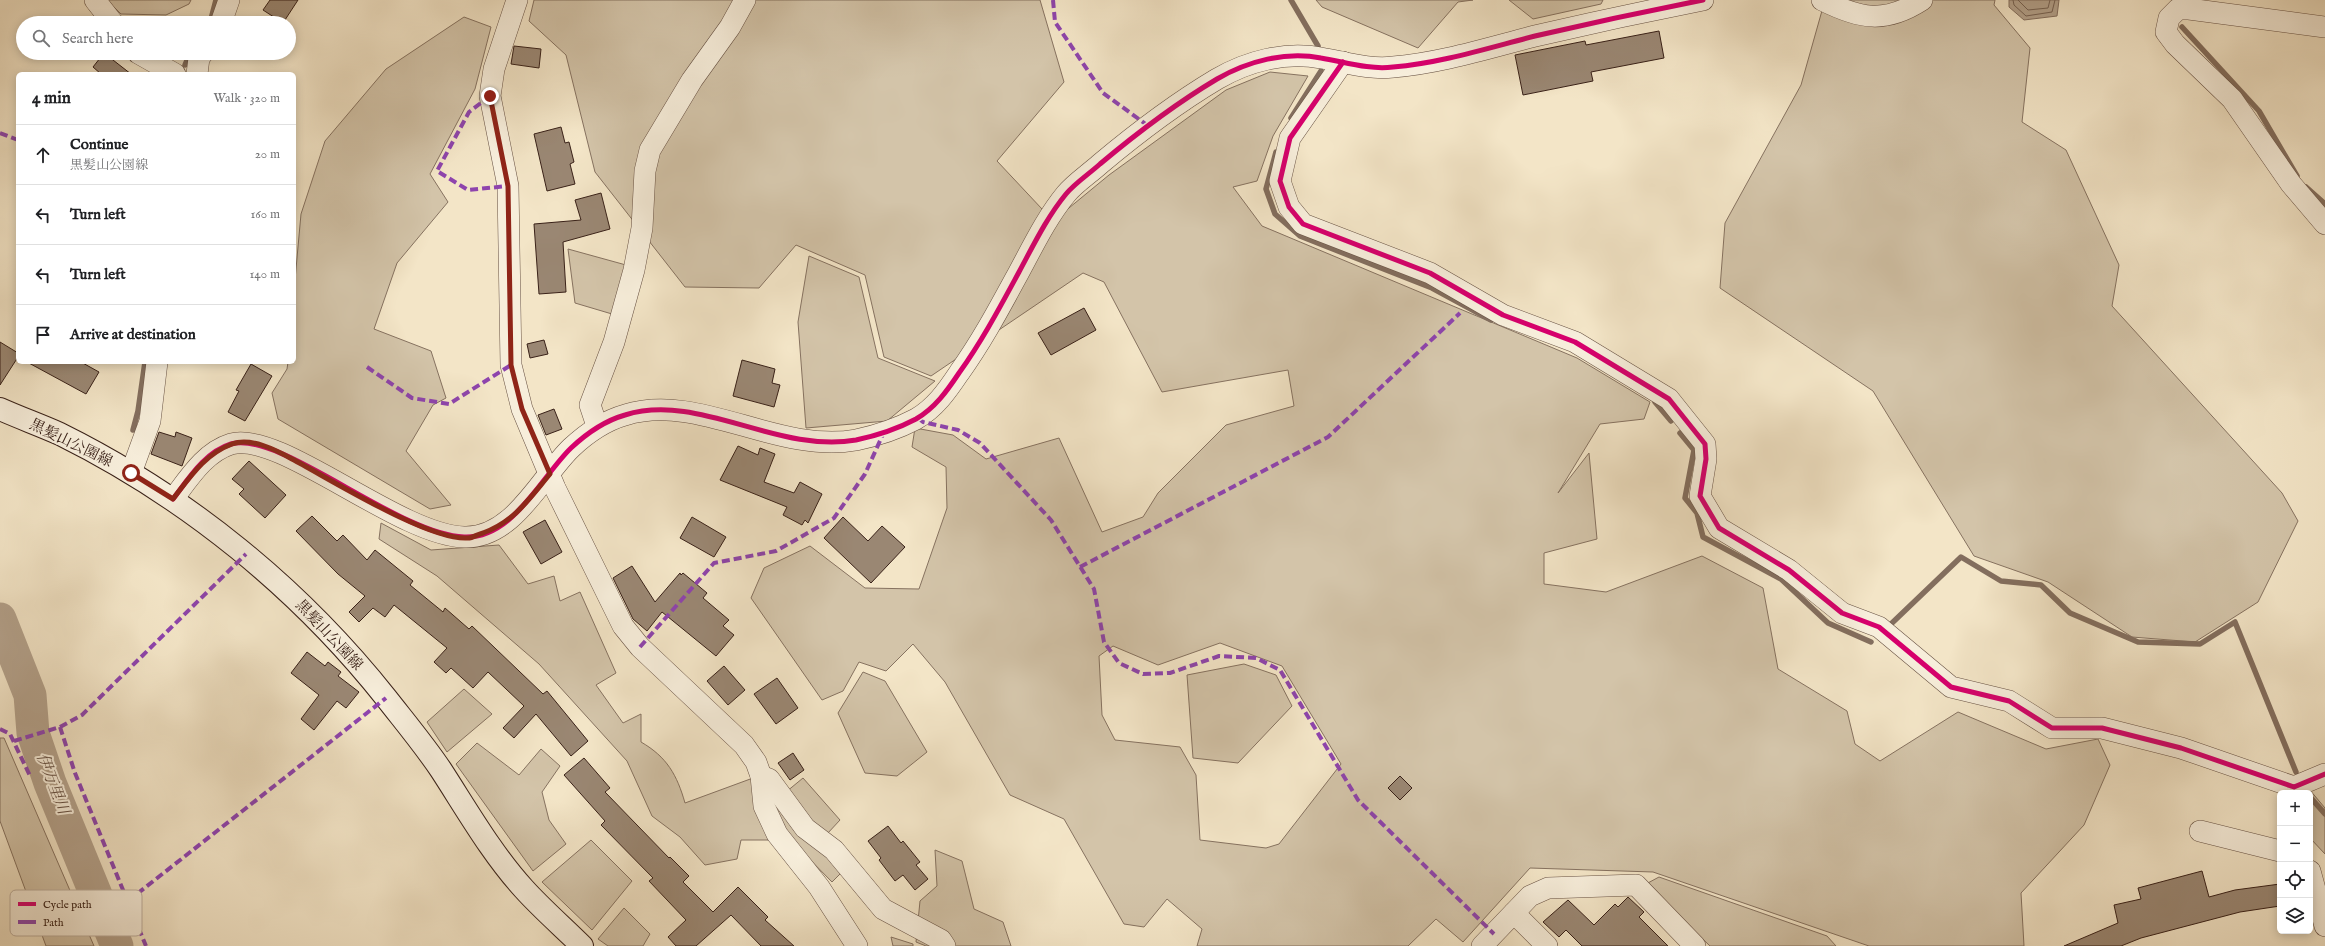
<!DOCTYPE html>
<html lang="en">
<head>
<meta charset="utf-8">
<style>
  body { margin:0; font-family:"IM FELL English","Noto Serif JP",serif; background:#f2f2f2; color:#202124 }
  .controls { position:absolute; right:12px; bottom:12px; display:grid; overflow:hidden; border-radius:6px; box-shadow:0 2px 10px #0003 }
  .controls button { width:36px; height:36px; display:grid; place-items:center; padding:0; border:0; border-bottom:1px solid #e0e0e0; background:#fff; color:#202124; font:20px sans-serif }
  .stop { position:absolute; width:12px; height:12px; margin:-9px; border:3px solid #8f2418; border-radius:50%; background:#fff }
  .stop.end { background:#8f2418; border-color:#fff; box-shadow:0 1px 4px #0008 }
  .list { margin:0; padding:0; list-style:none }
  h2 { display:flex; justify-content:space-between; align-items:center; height:52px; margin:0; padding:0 16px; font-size:17px }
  h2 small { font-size:13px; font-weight:400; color:#757577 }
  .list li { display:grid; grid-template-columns:26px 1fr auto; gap:12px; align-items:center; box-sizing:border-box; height:60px; padding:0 16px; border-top:1px solid #e0e0e0 }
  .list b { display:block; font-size:15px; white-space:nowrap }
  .list p { margin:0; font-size:13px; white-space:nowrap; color:#757577 }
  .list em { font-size:13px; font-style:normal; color:#757577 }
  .icon { flex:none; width:22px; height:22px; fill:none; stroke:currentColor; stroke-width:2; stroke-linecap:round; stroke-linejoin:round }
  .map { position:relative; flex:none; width:2325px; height:946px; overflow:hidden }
  .search { position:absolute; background:#fff; box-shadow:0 2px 10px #0003; left:16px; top:16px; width:280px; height:44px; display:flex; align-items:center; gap:10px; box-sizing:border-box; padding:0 14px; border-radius:22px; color:#757577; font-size:15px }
  .panel { position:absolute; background:#fff; box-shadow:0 2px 10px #0003; left:16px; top:72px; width:280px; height:292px; border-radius:6px }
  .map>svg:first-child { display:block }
  .green { fill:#d3c4a9; stroke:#867260; fill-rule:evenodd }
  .water { fill:#b4a28c; stroke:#836e5e }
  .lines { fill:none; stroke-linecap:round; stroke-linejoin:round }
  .shore { stroke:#766252; stroke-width:1 }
  .stream { stroke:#836e5e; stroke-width:5.5 }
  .river { stroke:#b4a28c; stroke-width:33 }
  .building { fill:#9a8773; stroke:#392118 }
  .street-casing { stroke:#685244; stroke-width:22 }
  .secondary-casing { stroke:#392118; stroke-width:24 }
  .street { stroke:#f7eedb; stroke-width:21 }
  .secondary { stroke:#f7eedb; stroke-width:22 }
  .quiet { stroke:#8e44ad; stroke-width:4; stroke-dasharray:8 4; stroke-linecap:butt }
  .cycleway-casing { stroke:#f7eedb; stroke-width:8 }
  .cycleway { stroke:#d6006c; stroke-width:5 }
  .route { stroke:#8f2418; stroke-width:5 }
  .labels { text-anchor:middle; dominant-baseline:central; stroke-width:4; stroke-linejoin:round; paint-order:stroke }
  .street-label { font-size:15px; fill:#392118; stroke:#f7eedb }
  .water-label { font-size:16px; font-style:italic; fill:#644e41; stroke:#f7eedb }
  .key { fill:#f7eedb; stroke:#beb0a0; stroke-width:1 }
  .key-label { font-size:11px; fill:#392118 }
</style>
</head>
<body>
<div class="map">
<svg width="2325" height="946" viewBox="0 0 2325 946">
  <rect width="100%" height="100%" fill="#f3e5c7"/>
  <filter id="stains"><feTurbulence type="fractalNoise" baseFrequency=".005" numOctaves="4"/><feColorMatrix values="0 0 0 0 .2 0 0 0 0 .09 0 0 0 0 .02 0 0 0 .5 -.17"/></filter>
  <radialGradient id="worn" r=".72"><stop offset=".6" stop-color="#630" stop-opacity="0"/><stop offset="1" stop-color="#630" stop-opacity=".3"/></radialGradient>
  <g class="green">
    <path d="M107 0H191L189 4 166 15 121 14Z"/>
    <path d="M534 0H1040L1064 82 997 161 1042 209 1058 217 1109 175 1226 90 1270 72 1308 76 1273 136 1257 181 1233 187 1262 226 1577 358 1650 402 1644 419 1600 424 1558 493 1589 453 1597 539 1544 553V584L1606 592 1702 556 1763 588 1778 669 1847 711 1855 744 1880 761 1958 712 2046 749 2098 739 2110 765 2084 825 2021 893 2024 946H1869L1653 872 1530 868 1463 942 1436 919 1408 946H1197L1202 929 1167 899 1144 927 1124 924 1064 819 1010 795 945 682 913 644 886 671 859 662 843 691 822 700 751 598 764 568 810 546 865 588 919 589 947 508 946 467 912 447 915 428 953 435 986 459 1059 438 1102 532 1143 517 1158 493 1226 425 1294 406 1288 370 1162 392 1104 282 1083 273 931 376 884 357 865 275 796 245 759 288 685 287 595 172 566 55 529 21ZM1220 643 1282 666 1341 764 1279 844 1266 848 1200 840 1196 775 1180 747 1115 740 1102 715 1099 656 1113 646 1158 665Z"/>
    <path d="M1316 0H1473L1458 2 1418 48 1322 7Z"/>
    <path d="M1509 0H1603L1601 4 1533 19Z"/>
    <path d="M1825 0H1995L1994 5 2030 48 2022 122 2066 150 2119 265 2112 306 2282 493 2298 521 2258 602 2195 642 2132 637 2048 582 1974 556 1873 391 1720 288 1725 223 1801 85Z"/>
    <path d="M464 17 491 27 475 89 430 174 448 202 397 263 374 329 431 351 446 398 433 405 406 451 451 505 430 509 278 419 272 393 287 369 288 362H294V291L301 214 325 141 386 69Z"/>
    <path d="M568 249 626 265 612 314 575 303Z"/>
    <path d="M809 256 859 277 878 358 935 381 887 421 806 428 798 322Z"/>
    <path d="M381 523 431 550 499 545 528 584 554 576 560 601 580 592 616 673 596 685 623 723 641 714V742C667 757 677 775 685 803L753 778 769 840H741L737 859 705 865 680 837 652 816 627 761 539 664 437 576 379 539Z"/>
    <path d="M1244 664 1276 675 1292 706 1238 763 1193 758 1187 675Z"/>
    <path d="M863 672 885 681 927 752 897 776 865 773 838 713Z"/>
    <path d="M464 689 492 714 447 752 427 722Z"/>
    <path d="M0 738H4L94 946H46L0 821Z"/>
    <path d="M477 743 519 775 541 749 560 766 542 792 549 820 566 844 533 871 456 764Z"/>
    <path d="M803 778 840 820 827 834 811 824 786 792Z"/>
    <path d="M2309 789 2325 808V854L2310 838V793H2304Z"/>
    <path d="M781 804 843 871 832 882 780 829 772 811Z"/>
    <path d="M591 840 632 881 592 930 542 882Z"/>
    <path d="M935 850 962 861 974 909 1003 922 1011 946H926L916 942 920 901 937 886Z"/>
    <path d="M1659 877 1827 936 1836 946H1710L1646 884Z"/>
    <path d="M624 908 650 934 643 946H608L598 939Z"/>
    <path d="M891 937 913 944V946H893Z"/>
  </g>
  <path class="water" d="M2009 0H2059L2057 16 2024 20 2009 7Z"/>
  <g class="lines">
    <g class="shore">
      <path d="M2013 0 2014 5 2026 16 2052 12 2055 0"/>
      <path d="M2018 0 2028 10 2048 8 2050 0"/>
    </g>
    <g class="stream">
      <path d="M1291 0 1318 46"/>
      <path d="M210 23 216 0"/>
      <path d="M2182 27 2259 111 2297 176"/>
      <path d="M185 65 190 53"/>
      <path d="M1291 118 1321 71"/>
      <path d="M1276 152 1266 189 1275 214 1300 236 1432 288 1491 320"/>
      <path d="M2306 187 2325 204"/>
      <path d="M1655 402 1671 421"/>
      <path d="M133 430 138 411 145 362"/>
      <path d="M1680 433 1694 450 1685 498 1697 513 1703 537 1781 579 1828 623 1871 642"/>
      <path d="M1892 623 1961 557 2001 581 2041 585 2070 613 2138 642 2200 644 2235 622 2296 772"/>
      <path d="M2310 797 2325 814"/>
    </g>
    <path class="river" d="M0 619 30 695 33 733 50 783 117 946"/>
  </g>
  <g class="building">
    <path d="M270 0H298L283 23 263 10Z"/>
    <path d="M1659 31 1664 58 1591 72 1593 81 1523 95 1515 55 1585 41 1586 45Z"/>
    <path d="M514 46 541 49 539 68 511 64Z"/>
    <path d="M104 53 131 74H101L93 67Z"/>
    <path d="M561 127 565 143 569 142 574 162 570 164 575 184 547 191 534 134Z"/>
    <path d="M601 193 610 229 563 242 566 292 539 294 534 224 581 220 575 200Z"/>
    <path d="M1084 308 1096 330 1051 355 1038 333Z"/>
    <path d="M544 340 548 354 530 358 527 344Z"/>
    <path d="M0 342 18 353V357L0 385Z"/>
    <path d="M742 360 775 369 772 383 780 385 774 407 733 396Z"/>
    <path d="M27 362H81L99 372 86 394Z"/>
    <path d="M251 364 272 376 245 421 228 412 239 391 236 390Z"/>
    <path d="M554 409 562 429 546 435 538 415Z"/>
    <path d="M159 432 175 437 176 432 192 438 182 466 151 454Z"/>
    <path d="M738 446 758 455 760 448 775 454 764 482 794 493 800 482 822 494 808 523 805 520 802 525 783 515 787 507 720 480Z"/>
    <path d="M249 461 286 495 265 518 239 494 244 489 232 479Z"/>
    <path d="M312 516 337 541 343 535 367 560 375 550 413 581 410 585 443 612 445 608 469 629 472 626 543 694 547 691 588 741 571 756 536 714 514 738 503 728 524 706 488 672 473 688 451 668 446 673 434 662 447 648 394 605 385 617 373 608 359 622 349 612 365 596 338 574 296 531Z"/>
    <path d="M692 517 726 537 714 557 680 538Z"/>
    <path d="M843 517 868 541 882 526 905 547 871 583 824 538Z"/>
    <path d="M545 520 562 552 541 564 523 532Z"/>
    <path d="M632 566 655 602 680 573 681 575 683 573 707 593 703 598 729 620 723 626 734 635 716 656 662 612 647 631 633 619 613 578Z"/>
    <path d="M307 652 325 666 328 662 341 672 338 676 359 692 346 708 337 701 314 730 301 719 319 695 291 673Z"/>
    <path d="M724 666 745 690 728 705 707 681Z"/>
    <path d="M777 678 798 708 776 724 754 694Z"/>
    <path d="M793 753 804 770 790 780 778 763Z"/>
    <path d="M584 758 610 788 605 792 669 858 670 857 689 876 683 882 713 912 738 887 768 917 765 920 794 946H761L731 915 696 946H676L668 937 686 920 649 881 653 878 601 825 605 821 564 775Z"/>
    <path d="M1400 776 1412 788 1400 800 1388 788Z"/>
    <path d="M888 826 901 843 903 841 920 862 916 865 928 879 915 890 903 875 895 881 879 860 881 858 868 841Z"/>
    <path d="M2202 871 2209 897 2235 890 2280 884V906L2240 912 2141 938 2121 946H2064L2118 923 2114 905 2141 899 2138 888Z"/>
    <path d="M1628 897 1644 912 1639 917 1668 946H1582L1566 930 1559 937 1543 922 1568 900 1594 925 1615 904 1618 907Z"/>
  </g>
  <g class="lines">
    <defs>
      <g id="street">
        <path d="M95 0 113 23"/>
        <path d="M517 0 494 69 490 96 508 186 511 365 522 409 555 488 623 626 640 647 744 745 756 762 761 776 764 806 777 834 819 887 857 946"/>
        <path d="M1822 0C1860 19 1885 24 1922 0"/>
        <path d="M221 23 229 0"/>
        <path d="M2325 27 2189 9H2178L2169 18 2166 32 2175 44 2232 99 2291 184 2325 224"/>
        <path d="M138 53 175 74"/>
        <path d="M1343 62 1290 138 1280 181 1289 207 1303 224 1430 273 1503 315 1575 342 1669 399 1705 444 1706 459 1700 496 1719 528 1789 570 1842 613 1879 627 1951 687 2009 701 2052 728H2102L2181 748 2294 787 2325 774"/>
        <path d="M197 74 199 58 203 53"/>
        <path d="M597 426 590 405 614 342 634 270 642 228 645 171 650 150 692 80 730 27 745 0"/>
        <path d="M131 473 150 421 157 362"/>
        <path d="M173 499C189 478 205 452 231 444 280 430 398 535 464 537 513 539 541 477 571 448 587 433 604 421 625 415 699 392 777 454 856 440 875 436 899 428 916 419 935 408 947 391 959 373 982 341 1000 307 1019 272 1033 246 1047 217 1066 194 1075 183 1089 174 1100 164 1137 133 1175 104 1217 79 1248 61 1286 51 1321 58 1345 62 1369 70 1393 67 1441 63 1488 48 1535 36 1591 23 1647 11 1703 0"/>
        <path d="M761 776 769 779 805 828 834 850 883 909 941 940 945 946"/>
        <path d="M2200 831 2280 851"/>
        <path d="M2310 871 2325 926"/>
        <path d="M1514 913 1547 946"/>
        <path d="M1482 946 1530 896 1548 888 1636 885 1695 946"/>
      </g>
      <path id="secondary" d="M0 409C20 418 40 425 60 434 187 497 299 588 387 699 405 722 425 746 441 770 467 810 492 854 524 889 542 909 563 927 582 946"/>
    </defs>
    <use href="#street" class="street-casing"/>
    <use href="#secondary" class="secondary-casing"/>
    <use href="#street" class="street"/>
    <use href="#secondary" class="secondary"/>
    <g class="quiet">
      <path d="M1053 0 1055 22 1103 93 1147 125"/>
      <path d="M490 96 469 112 437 171 468 190 508 186"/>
      <path d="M0 133 18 140"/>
      <path d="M367 367 412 398 449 404 511 365"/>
      <path d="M918 418 923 422 958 430 980 443 1051 520 1094 589 1104 642 1119 663 1143 674 1170 673 1219 656 1256 658 1280 670 1358 800 1494 934"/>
      <path d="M1080 567 1328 437 1460 313"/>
      <path d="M640 647 714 563 776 551 834 518 865 474 884 432"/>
      <path d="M60 727 75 773 146 946"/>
      <path d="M0 729 10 734 31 778"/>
      <path d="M14 741 60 727 82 715 246 554"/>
      <path d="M128 901 386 698"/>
    </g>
    <defs>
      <g id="cycleway">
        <path d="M1343 62 1290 138 1280 181 1289 207 1303 224 1430 273 1503 315 1575 342 1669 399 1705 444 1706 459 1700 496 1719 528 1789 570 1842 613 1879 627 1951 687 2009 701 2052 728H2102L2181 748 2294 787 2325 774"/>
        <path d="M173 499C189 478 205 452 231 444 280 430 398 535 464 537 513 539 541 477 571 448 587 433 604 421 625 415 699 392 777 454 856 440 875 436 899 428 916 419 935 408 947 391 959 373 982 341 1000 307 1019 272 1033 246 1047 217 1066 194 1075 183 1089 174 1100 164 1137 133 1175 104 1217 79 1248 61 1286 51 1321 58 1345 62 1369 70 1393 67 1441 63 1488 48 1535 36 1591 23 1647 11 1703 0"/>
      </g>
    </defs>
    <use href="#cycleway" class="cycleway-casing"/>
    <use href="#cycleway" class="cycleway"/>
  </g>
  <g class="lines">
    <path class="route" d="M131 473 173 499C190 477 205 454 232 444 251 437 276 450 292 459 330 479 429 541 468 538 473 538 478 534 483 533 515 521 529 499 550 474L522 409 511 365 508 186 490 96"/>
  </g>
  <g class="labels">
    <g class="street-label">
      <text transform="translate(71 443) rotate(26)">黒髪山公園線</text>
      <text transform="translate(329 635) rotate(47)">黒髪山公園線</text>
    </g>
    <g class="water-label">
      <text transform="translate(52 784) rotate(69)">伊万里川</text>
    </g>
  </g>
  <rect x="10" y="890" width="132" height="46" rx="6" class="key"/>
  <rect x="18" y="902" width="18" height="4" fill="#d6006c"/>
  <rect x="18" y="920" width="18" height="4" fill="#8e44ad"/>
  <g class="key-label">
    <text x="43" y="908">Cycle path</text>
    <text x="43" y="926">Path</text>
  </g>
  <rect width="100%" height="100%" filter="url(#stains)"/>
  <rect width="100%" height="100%" fill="url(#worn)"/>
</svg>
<div class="controls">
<button>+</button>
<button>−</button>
<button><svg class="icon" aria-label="locate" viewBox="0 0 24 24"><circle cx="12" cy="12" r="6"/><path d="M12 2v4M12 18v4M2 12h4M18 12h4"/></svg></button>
<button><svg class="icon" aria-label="layers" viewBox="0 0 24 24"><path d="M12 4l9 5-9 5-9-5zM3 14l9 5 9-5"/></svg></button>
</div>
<div class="stop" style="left:131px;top:473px"></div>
<div class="stop end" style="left:490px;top:96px"></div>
<div class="search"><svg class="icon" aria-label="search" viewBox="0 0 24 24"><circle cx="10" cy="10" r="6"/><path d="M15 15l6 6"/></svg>Search here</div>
<section class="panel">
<h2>4 min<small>Walk · 320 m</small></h2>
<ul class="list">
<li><svg class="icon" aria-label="ahead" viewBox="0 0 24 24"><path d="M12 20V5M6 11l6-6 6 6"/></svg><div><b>Continue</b><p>黒髪山公園線</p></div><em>20 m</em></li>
<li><svg class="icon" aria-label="left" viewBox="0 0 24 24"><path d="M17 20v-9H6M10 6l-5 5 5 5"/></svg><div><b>Turn left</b></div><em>160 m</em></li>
<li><svg class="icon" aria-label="left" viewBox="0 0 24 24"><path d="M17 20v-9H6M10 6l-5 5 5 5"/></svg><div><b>Turn left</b></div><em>140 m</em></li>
<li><svg class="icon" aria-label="arrive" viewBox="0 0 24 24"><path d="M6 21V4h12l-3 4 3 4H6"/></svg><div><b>Arrive at destination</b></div></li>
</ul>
</section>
</div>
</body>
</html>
